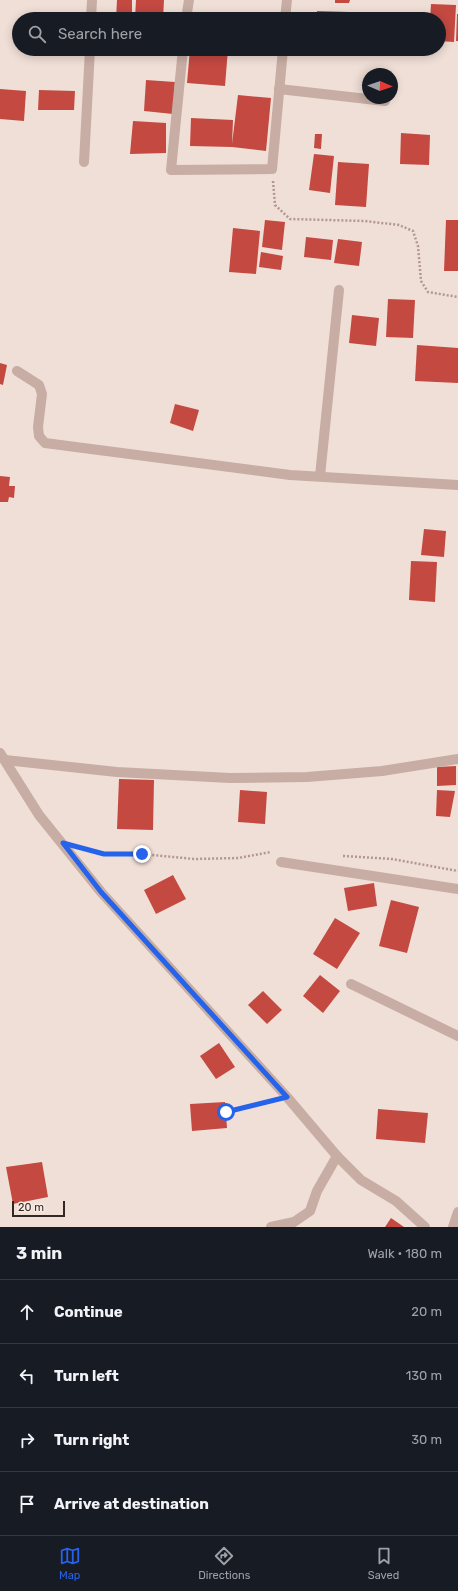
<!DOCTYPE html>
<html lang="en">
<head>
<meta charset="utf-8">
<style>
  body { margin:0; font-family:Rubik,sans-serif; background:#242831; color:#f1f3f6 }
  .compass { position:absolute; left:362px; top:68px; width:36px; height:36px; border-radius:50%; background:#171b24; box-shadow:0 2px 10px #0003; rotate:92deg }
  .scale { position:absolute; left:12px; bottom:10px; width:53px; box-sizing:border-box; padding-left:4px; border:2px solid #322725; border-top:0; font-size:11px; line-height:14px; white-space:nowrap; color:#322725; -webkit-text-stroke:3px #f8eae2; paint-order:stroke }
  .stop { position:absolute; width:12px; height:12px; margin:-9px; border:3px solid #2563eb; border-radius:50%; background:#fff }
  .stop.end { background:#2563eb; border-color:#fff; box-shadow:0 1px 4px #0008 }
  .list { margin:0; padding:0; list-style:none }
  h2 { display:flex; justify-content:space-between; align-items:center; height:52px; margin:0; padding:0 16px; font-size:17px }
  h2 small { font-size:13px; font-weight:400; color:#9ea1a6 }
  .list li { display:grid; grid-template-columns:26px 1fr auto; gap:12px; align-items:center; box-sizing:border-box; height:64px; padding:0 16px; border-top:1px solid #363941 }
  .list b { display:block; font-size:15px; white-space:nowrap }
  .list em { font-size:13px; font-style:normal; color:#9ea1a6 }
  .icon { flex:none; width:22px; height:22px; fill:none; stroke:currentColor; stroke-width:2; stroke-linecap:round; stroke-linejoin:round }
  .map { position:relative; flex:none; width:458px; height:1227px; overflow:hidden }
  .search { position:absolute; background:#171b24; box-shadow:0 2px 10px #0003; left:12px; right:12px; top:12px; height:44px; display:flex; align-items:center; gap:10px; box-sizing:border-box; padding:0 14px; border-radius:22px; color:#9ea1a6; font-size:15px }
  .sheet { height:308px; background:#171b24 }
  nav { display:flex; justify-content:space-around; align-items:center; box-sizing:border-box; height:56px; border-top:1px solid #363941; background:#171b24; font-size:11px; color:#9ea1a6 }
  nav a { display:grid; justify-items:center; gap:2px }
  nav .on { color:#2563eb }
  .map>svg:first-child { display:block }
  .building { fill:#c34941 }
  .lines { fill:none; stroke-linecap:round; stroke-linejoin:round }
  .path { stroke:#b3978e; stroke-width:2.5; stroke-dasharray:2 2; stroke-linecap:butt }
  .minor { stroke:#c7ada3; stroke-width:10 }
  .route { stroke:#2563eb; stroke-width:5 }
</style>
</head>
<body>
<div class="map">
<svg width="458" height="1227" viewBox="0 0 458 1227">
  <rect width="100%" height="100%" fill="#f0dfd7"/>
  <g class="building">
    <path d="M117 0H132V19H116Z"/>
    <path d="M136 0H164L163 19H135Z"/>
    <path d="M335 0H350L349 3H335Z"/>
    <path d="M431 4 456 5 454 42 439 41V19H430Z"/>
    <path d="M317 11 349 12V19H317Z"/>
    <rect x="420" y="13" width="9" height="6"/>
    <path d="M457 14H458V41H456Z"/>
    <path d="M146 49H178L177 55 146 52Z"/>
    <path d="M190 49H228L225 86 187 83Z"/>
    <path d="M146 80 175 82 173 114 144 111Z"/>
    <path d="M0 89 26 91 24 121 0 119Z"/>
    <path d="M39 90 75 91 74 110H38Z"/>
    <path d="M238 95 271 98 266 151 232 147 190 146 191 118 233 120 232 144Z"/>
    <path d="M133 121 166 123V153L130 154Z"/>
    <path d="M401 133 430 135 429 165 400 164Z"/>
    <path d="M315 134H322L321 149 314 148Z"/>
    <path d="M314 154 334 156 330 193 309 190Z"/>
    <path d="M338 162 369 164 366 207 335 205Z"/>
    <path d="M265 220 285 222 282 250 262 247Z"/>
    <path d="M446 220H458V271H444Z"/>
    <path d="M233 228 260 231 256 274 229 272Z"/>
    <path d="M306 237 333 240 331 260 304 257Z"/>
    <path d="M338 239 362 242 359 266 334 263Z"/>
    <path d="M261 252 283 256 281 270 259 267Z"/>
    <path d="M388 299 415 300 413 338 386 337Z"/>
    <path d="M352 315 379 318 376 346 349 343Z"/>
    <path d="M417 345 458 348V383L415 381Z"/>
    <path d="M0 363 7 365 3 385 0 384Z"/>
    <path d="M175 404 199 410 193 431 170 423Z"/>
    <path d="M0 476 10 477 9 486H15L14 498 9 497 8 502H0Z"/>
    <path d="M424 529 446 531 444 557 421 555Z"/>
    <path d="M411 561 437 562 435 602 409 600Z"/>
    <path d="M456 766V785L437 786V767Z"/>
    <path d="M119 779 154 780 153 830 117 829Z"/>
    <path d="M240 790 267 792 265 824 238 822Z"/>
    <path d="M437 790 455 791 450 817 436 816Z"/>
    <path d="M173 875 186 899 156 914 144 890Z"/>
    <path d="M374 883 377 906 348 911 344 888Z"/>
    <path d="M391 900 419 907 407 953 379 946Z"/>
    <path d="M335 918 360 933 337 969 313 954Z"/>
    <path d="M320 975 340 991 323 1013 303 996Z"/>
    <path d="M263 991 282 1010 267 1024 248 1005Z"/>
    <path d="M219 1043 235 1067 216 1079 200 1056Z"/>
    <path d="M225 1102 227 1128 192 1131 190 1104Z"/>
    <path d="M378 1109 428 1113 425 1143 376 1139Z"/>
    <path d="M42 1162 48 1197 13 1204 6 1167Z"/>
    <path d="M391 1218 404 1227H385Z"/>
  </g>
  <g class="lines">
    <g class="path">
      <path d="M273 181 275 205 290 219 365 221 399 225 413 231 418 246 421 281 428 292 458 297"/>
      <path d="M85 849 104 854H142L194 859 238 858 271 852"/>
      <path d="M343 856 392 859 458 871"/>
      <path d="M226 1112 272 1101"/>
    </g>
    <g class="minor">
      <path d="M91 19 92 0"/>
      <path d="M186 19 189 0"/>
      <path d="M285 19 287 0"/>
      <path d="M183 49 171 170 272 169 283 49"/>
      <path d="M279 89 385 101"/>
      <path d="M84 162 90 49"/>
      <path d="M17 371 39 385 42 394 38 427 39 436 45 443 290 475 458 485"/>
      <path d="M320 476 339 290"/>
      <path d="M0 753 39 815 101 892 287 1097 337 1156 361 1180 396 1201 425 1227"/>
      <path d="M5 760 117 772 230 778 307 777 382 771 458 759"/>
      <path d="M281 862 458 889"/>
      <path d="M351 984 458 1036"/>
      <path d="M271 1227 294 1222 310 1211 317 1191 337 1156"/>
      <path d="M453 1227 458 1212"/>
    </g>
  </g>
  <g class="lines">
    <path class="route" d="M142 854H104L63 843 101 892 287 1097 226 1112"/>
  </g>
</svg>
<svg class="compass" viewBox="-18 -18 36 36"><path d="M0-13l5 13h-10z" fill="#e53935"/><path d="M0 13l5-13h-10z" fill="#9ea1a6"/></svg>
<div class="scale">20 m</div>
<div class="stop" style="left:226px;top:1112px"></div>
<div class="stop end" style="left:142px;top:854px"></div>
<div class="search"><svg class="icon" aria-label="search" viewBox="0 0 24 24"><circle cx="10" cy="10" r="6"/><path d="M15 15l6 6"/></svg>Search here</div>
</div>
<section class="sheet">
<h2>3 min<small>Walk · 180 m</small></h2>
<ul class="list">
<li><svg class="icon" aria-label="ahead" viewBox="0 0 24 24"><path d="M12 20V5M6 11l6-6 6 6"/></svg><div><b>Continue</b></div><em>20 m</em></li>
<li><svg class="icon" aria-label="left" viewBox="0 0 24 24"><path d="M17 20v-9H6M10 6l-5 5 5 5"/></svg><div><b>Turn left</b></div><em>130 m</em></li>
<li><svg class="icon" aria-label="right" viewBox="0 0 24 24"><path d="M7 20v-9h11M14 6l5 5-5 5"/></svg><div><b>Turn right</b></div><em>30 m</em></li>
<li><svg class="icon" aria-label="arrive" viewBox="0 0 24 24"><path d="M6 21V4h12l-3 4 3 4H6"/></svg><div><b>Arrive at destination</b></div></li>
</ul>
</section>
<nav>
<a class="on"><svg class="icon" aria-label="map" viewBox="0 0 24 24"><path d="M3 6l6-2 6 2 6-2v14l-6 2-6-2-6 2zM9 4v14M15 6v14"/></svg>Map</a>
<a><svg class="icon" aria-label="directions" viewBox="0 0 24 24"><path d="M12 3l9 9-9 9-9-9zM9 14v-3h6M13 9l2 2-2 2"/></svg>Directions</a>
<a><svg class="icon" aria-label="saved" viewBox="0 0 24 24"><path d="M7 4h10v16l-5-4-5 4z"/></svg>Saved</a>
</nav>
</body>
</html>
